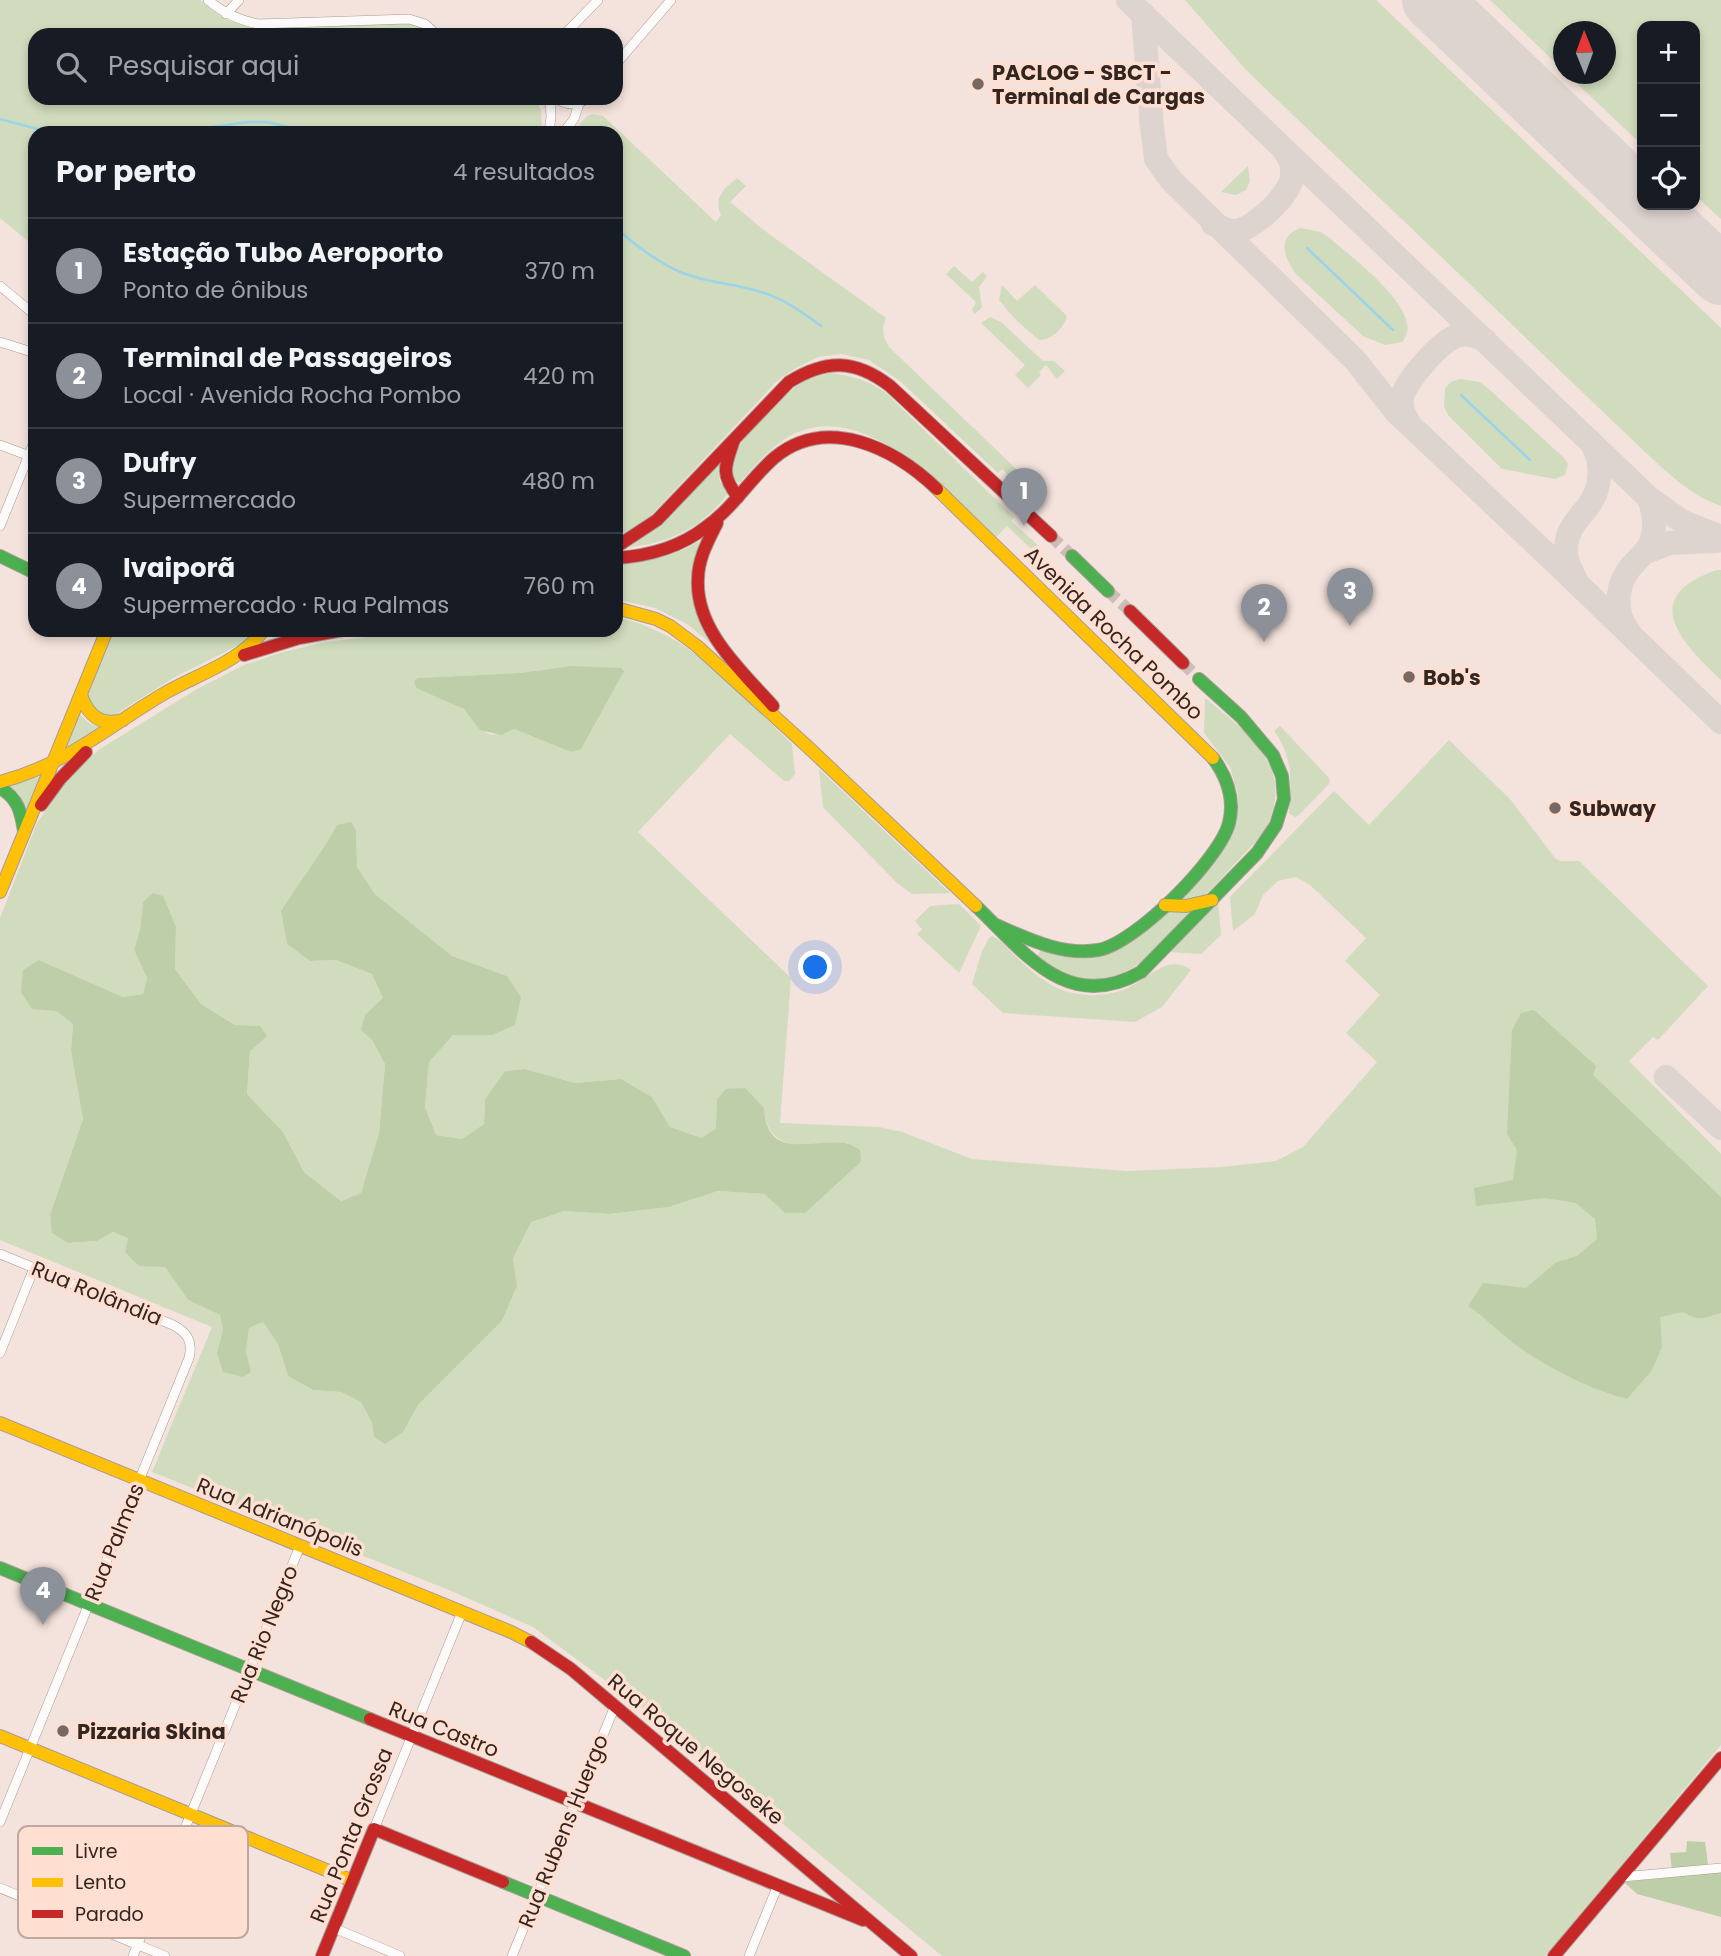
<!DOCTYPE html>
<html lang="pt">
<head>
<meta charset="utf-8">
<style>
  body { margin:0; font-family:Poppins,sans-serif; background:#242831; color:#f1f3f6 }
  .controls { position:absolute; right:21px; top:21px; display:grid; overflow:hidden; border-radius:14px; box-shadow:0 4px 10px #0003 }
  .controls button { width:63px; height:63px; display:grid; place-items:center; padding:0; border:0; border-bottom:2px solid #363941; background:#171b24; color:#f1f3f6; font:35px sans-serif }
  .compass { position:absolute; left:1553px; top:21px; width:63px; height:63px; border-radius:50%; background:#171b24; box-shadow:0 4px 10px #0003; rotate:359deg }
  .you { position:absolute; left:816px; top:968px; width:24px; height:24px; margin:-18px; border:5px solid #fff; border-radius:50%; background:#1a73e8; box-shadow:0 0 0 10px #1a73e833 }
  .badge { display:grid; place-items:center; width:46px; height:46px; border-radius:50%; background:#8c9099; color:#fff; font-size:23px; font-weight:700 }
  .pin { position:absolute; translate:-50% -58px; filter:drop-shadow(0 2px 4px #0008) }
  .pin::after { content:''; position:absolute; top:37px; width:24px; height:21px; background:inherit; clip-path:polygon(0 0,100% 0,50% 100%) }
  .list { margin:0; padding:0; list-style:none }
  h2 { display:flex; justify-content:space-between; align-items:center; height:91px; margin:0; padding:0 28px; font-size:30px }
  h2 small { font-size:23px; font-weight:400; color:#9ea1a6 }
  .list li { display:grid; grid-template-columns:46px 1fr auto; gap:21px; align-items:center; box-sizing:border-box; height:105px; padding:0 28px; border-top:2px solid #363941 }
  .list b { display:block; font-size:26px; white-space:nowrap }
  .list p { margin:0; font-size:23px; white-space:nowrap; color:#9ea1a6 }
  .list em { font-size:23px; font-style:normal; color:#9ea1a6 }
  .icon { flex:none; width:38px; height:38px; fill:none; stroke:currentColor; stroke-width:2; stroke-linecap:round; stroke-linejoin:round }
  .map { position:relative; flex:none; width:1721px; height:1956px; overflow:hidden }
  .search { position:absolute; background:#171b24; box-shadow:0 4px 10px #0003; left:28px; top:28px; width:595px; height:77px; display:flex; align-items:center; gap:18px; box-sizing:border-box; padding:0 24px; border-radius:21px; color:#9ea1a6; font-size:26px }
  .panel { position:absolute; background:#171b24; box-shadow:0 4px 10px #0003; left:28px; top:126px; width:595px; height:511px; border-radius:21px }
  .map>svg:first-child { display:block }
  .green { fill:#d0dcbd; fill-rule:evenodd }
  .forest { fill:#becea9 }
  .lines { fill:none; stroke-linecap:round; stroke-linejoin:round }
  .stream { stroke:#9bd4e9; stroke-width:2.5 }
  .taxiway { stroke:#ded4cf; stroke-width:24 }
  .runway { stroke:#ded4cf; stroke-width:60 }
  .secondary-tunnel { stroke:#cdbdb6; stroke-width:12; stroke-dasharray:12 6; stroke-linecap:butt }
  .street-casing { stroke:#a99b94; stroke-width:10 }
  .fast-casing { stroke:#a99b94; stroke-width:14 }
  .slow-casing { stroke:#a99b94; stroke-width:14 }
  .jam-casing { stroke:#a99b94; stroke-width:14 }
  .street { stroke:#fdfbfa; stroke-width:9 }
  .fast { stroke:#4caf50; stroke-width:12 }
  .slow { stroke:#ffc107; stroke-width:12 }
  .jam { stroke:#c62828; stroke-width:12 }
  .poi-dot { fill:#776861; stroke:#fedfd2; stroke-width:2.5 }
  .labels { text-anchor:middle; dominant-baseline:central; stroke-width:7; stroke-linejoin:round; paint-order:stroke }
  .poi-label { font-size:21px; font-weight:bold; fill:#33251f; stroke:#fedfd2; text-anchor:start }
  .street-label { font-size:21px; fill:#33251f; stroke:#fedfd2 }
  .key { fill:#fedfd2; stroke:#c1a79c; stroke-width:2 }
  .key-label { font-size:19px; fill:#33251f }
</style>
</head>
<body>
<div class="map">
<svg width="1721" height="1956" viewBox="0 0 1721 1956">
  <rect width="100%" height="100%" fill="#f4e3dc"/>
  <g class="green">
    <path d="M0 0H200L225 19 254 29 408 23 422 27 430 35H35V98H534L541 110 542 133H35V247L0 218Z"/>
    <path d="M1185 0H1376L1721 328V506C1690 495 1669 474 1645 452L1246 70Z"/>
    <path d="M1490 0H1721V219L1695 195V26H1642V145L1567 74H1606V32H1564L1563 70Z"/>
    <path d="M592 114 603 116 716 222 721 215C713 197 724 189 737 178L746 186 730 202 769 234 886 318C881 330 883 336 889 347L1037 489 1029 497 1002 469 998 473 900 381 869 360 841 354 818 357 796 368 779 379 639 528 616 540V133H572L586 117Z"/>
    <path d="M1248 166 1250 181 1246 190 1236 195 1221 192Z"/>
    <path d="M1301 228 1321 232 1331 239C1352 258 1429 314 1402 342L1385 345 1363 336 1296 274C1284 258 1276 236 1301 228Z"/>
    <path d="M954 266 972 282 983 272 987 276 979 287 982 307 975 314 972 310 976 302 946 274Z"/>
    <path d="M1002 285 1017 301 1035 285 1067 316C1064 328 1052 340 1039 340L1015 319 999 300Z"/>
    <path d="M990 317 1001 322 1043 361H1054L1065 371 1057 379 1046 365 1039 372 1041 375 1028 388 1015 375 1025 365 981 323Z"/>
    <path d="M830 373C852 376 868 380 886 393L1014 517 1011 521 1040 547 1030 548 1007 526 996 537C946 492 858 388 782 441 766 452 753 468 740 482L733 481C730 474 729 468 732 460 738 440 785 393 803 382 811 378 821 376 830 373Z"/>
    <path d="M1460 379 1480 382 1490 390 1564 458 1568 464 1565 475 1555 479 1502 469 1448 415 1444 406 1445 388 1451 382Z"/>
    <path d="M721 460 719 480 728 493C705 526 668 544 629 547L659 526Z"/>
    <path d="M699 541C691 583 696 608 714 646L687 624 655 608 616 599V564C646 561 673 558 699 541Z"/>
    <path d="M1717 570H1721V680C1680 641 1638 597 1717 570Z"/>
    <path d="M616 617C692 633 738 693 792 744L795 774 789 781H784L730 734 638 832 791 978 780 1123 879 1127 902 1132 972 1159 1127 1171 1221 1167 1276 1161 1303 1147 1377 1062 1346 1033 1380 995 1345 961 1366 938 1310 885 1296 877 1278 881 1263 895 1255 914 1233 931 1230 897 1334 791 1369 825 1449 740 1510 799 1555 858 1560 861H1579L1708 986 1658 1040 1653 1037 1629 1061 1721 1154V1745L1545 1956H942L648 1712 533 1627 449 1590 152 1472 212 1327 0 1240V918L37 823 73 773 100 749 197 689 244 665 283 652 326 642 426 630H616ZM571 666V752L514 729C480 745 483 723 463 709 451 700 431 694 416 688L414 681 419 678 520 673ZM337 825 356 830 357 867 375 894 452 956 507 976 492 1035H453L429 1061 425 1107 436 1135 462 1139 484 1124 485 1099 505 1071 525 1069 575 1083 621 1079 652 1097 670 1127 702 1138 716 1128 764 1108C767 1156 812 1145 847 1143L861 1162 805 1213H785L764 1194 718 1191 669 1207 609 1214 564 1211 530 1222 513 1258 517 1286 502 1321 418 1405 403 1432 374 1437 372 1423 361 1402 341 1392 313 1390 288 1376 278 1344 263 1322 249 1328 246 1352 217 1353 223 1329 220 1315 188 1300 165 1267 129 1238 113 1232 97 1241 68 1243 53 1233 50 1215 83 1119 71 1051 73 1024 56 1011 39 960 123 997 143 994 147 978 134 950 140 931 143 902 176 927 175 969 201 1004 235 1025 260 1026 250 1051 247 1094 283 1132 304 1172 341 1201 361 1193 379 1133 385 1064 372 1040 365 1015 384 999 372 974 336 960 310 961 287 944 281 911C299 882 321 856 337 825Z"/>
    <path d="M110 630H258L247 641 173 678 113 716C99 718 90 710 88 696Z"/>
    <path d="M1205 698C1251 735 1300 772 1262 835L1142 962 1116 978 1087 980 1062 975 1037 957 1041 949H1119L1232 832 1238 814V794L1230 767 1204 733Z"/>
    <path d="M77 712 90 724 103 728 65 752 61 751Z"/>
    <path d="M1280 726 1330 779 1329 784 1299 815 1295 817 1289 813C1290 778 1295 761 1274 731Z"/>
    <path d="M819 769 950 893 912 894 897 883 823 807Z"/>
    <path d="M41 776 26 810 19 794 9 786Z"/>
    <path d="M1218 901 1221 935 1201 954 1168 952Z"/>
    <path d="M959 904 981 926 959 973 917 934 922 929 915 921 930 906Z"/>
    <path d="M992 936C1001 940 1007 947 1013 954 1035 975 1054 993 1086 995 1102 996 1120 993 1133 985 1151 975 1170 954 1191 970L1162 1007 1135 1022 1003 1013 972 984 982 951 989 938Z"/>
  </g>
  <g class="forest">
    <path d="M571 666 621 668 624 671 581 749 571 752 514 729 501 735 480 730 464 709 416 688 414 681 418 678 520 673Z"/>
    <path d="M351 822 356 830 357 867 375 894 452 956 507 976 521 997 515 1025 492 1035H453L429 1062 425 1107 436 1135 462 1139 484 1124 485 1099 505 1071 525 1069 575 1083 621 1079 652 1097 670 1127 702 1138 716 1128 717 1099 726 1089 745 1088 764 1108C767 1161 810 1139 845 1143 850 1144 855 1147 860 1150L861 1162 805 1213H785L764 1194 718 1191 669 1207 609 1214 564 1211 531 1222 513 1258 517 1286 502 1321 418 1405 403 1432 385 1444 374 1437 372 1423 361 1402 341 1392 313 1390 288 1376 278 1344 263 1322 249 1328 246 1352 251 1372 243 1377 223 1372 217 1353 223 1329 220 1315 188 1300 165 1267 139 1266 125 1252 128 1238 113 1232 97 1241 68 1243 52 1233 50 1215 83 1119 71 1051 73 1024 56 1011 32 1009 21 992 23 970 39 960 123 997 143 994 147 978 134 950 140 930 143 902 153 893 163 896 176 927 175 969 201 1004 235 1025 260 1026 267 1036 250 1051 247 1094 283 1132 304 1172 341 1201 361 1193 379 1133 385 1064 372 1040 361 1030 365 1015 383 998 372 974 336 960 310 961 287 944 281 911C299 882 321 855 337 825Z"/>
    <path d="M1534 1010 1596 1066 1593 1075 1721 1197V1313C1703 1317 1702 1323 1683 1312L1660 1317 1662 1347 1652 1370 1627 1399C1590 1389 1555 1371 1523 1350 1503 1337 1488 1319 1468 1306L1483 1283 1526 1288 1555 1263 1577 1256 1597 1239 1595 1219 1576 1203 1545 1198 1476 1206 1474 1188 1513 1180 1517 1150 1507 1134 1512 1030 1521 1013Z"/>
    <path d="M1687 1841 1705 1842 1708 1864 1672 1871 1670 1853 1686 1852Z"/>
    <path d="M1721 1872V1917L1637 1894 1624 1882Z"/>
  </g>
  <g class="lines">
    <g class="stream">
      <path d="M0 119 41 130 64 133"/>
      <path d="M170 133 248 122H267L314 133"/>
      <path d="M476 133 494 131 500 133"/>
      <path d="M616 228C635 245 654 260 678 271 704 283 734 283 761 292 784 299 802 312 821 326"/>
      <path d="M1307 248 1393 330"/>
      <path d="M1461 395 1530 460"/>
    </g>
    <g class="taxiway">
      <path d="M1128 0 1649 498 1683 522 1721 537"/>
      <path d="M1143 14 1151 115"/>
      <path d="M1151 118 1156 159 1171 180 1355 360 1396 412 1558 565 1721 722"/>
      <path d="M1213 224C1220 227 1226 231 1234 231 1252 231 1286 198 1291 181 1294 170 1291 159 1284 150"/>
      <path d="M1410 425C1405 416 1401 409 1402 399 1403 383 1439 344 1454 337 1464 332 1475 335 1485 340"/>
      <path d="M1646 552 1670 543 1717 541"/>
      <path d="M1575 578C1570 568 1565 559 1566 547 1567 528 1579 519 1589 505 1602 487 1603 461 1591 442"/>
      <path d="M1628 630C1615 614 1616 589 1627 572 1634 561 1646 554 1651 542 1657 527 1654 512 1649 498"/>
      <path d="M1666 1077 1721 1128"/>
    </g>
    <g class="runway">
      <path d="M1432 0 1642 200"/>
      <path d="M1647 205 1721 275"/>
    </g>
    <g class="secondary-tunnel">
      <path d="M1051 536 1072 556"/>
      <path d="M1108 591 1130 611"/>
      <path d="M1183 663 1199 679"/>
    </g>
    <defs>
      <g id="street">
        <path d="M208 0C223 13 238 20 258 24L409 19 425 24 437 35"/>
        <path d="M226 14 239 0"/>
        <path d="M564 35 598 0"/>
        <path d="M616 64 671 0"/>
        <path d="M555 98C566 105 577 107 587 98"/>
        <path d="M549 133 551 117 550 98"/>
        <path d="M563 133 574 119 579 104"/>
        <path d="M0 286 35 315"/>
        <path d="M0 342 35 353"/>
        <path d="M0 445 35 458"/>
        <path d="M0 526 35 440"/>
        <path d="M0 1254 173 1325C188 1333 193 1342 189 1358L0 1822"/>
        <path d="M0 1353 34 1268"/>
        <path d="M374 1829 462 1612"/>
        <path d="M1622 1877 1721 1868"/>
        <path d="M0 1888 165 1956"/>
        <path d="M334 1928 400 1956"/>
        <path d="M133 1956 300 1546"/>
        <path d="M512 1956 615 1706"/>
        <path d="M749 1956 778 1885"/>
      </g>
      <g id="fast">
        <path d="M0 556 35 573"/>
        <path d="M1072 556 1108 591"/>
        <path d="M0 788C18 798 21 812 24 831"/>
        <path d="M976 906C1025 953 1068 1014 1141 972L1257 853 1276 825 1284 799 1282 776 1273 755 1241 717 1199 679"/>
        <path d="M996 925C1028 939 1062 956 1098 950 1135 944 1220 859 1229 823 1235 799 1227 777 1213 758"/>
        <path d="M0 1568 370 1719"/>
        <path d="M503 1882 684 1956"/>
      </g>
      <g id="slow">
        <path d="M937 489 1213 758"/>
        <path d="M616 608 656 619 670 626 697 646 808 747 976 906"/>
        <path d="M81 695C88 716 101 726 123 720"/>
        <path d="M0 782C68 764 107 727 165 693 200 673 238 663 264 630"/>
        <path d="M0 892 107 630"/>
        <path d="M1165 905 1186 906 1212 900"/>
        <path d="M0 1423 511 1632 531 1642"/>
        <path d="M0 1736 353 1881"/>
      </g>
      <g id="jam">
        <path d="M734 440C725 466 720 474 738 497"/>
        <path d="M717 523C708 541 698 559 698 579 695 630 742 671 773 706"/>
        <path d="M616 547 657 520 789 382C826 359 855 359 890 386L1051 536"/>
        <path d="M616 558C649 556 679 548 706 527 733 508 750 479 774 458 827 414 894 448 937 489"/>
        <path d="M1130 611 1183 663"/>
        <path d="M244 655 299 638 343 630"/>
        <path d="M41 805 60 779 86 752"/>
        <path d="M531 1642 571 1669 911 1956"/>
        <path d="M370 1719 863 1920"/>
        <path d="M322 1956 374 1829 503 1882"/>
        <path d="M1554 1956 1721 1758"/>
      </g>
    </defs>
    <use href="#street" class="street-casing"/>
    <use href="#fast" class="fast-casing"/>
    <use href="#slow" class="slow-casing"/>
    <use href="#jam" class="jam-casing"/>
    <use href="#street" class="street"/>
    <use href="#fast" class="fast"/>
    <use href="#slow" class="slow"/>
    <use href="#jam" class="jam"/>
  </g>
  <g class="poi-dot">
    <circle cx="978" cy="84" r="7"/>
    <circle cx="1409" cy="677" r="7"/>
    <circle cx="1555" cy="808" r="7"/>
    <circle cx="63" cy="1731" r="7"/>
  </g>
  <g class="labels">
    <g class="poi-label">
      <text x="992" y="72">PACLOG - SBCT -<tspan x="992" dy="24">Terminal de Cargas</tspan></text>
      <text x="1423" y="677">Bob's</text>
      <text x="1569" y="808">Subway</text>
      <text x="77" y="1731">Pizzaria Skina</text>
    </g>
    <g class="street-label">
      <text transform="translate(1114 633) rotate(44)">Avenida Rocha Pombo</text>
      <text transform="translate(97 1293) rotate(22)">Rua Rolândia</text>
      <text transform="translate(280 1517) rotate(22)">Rua Adrianópolis</text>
      <text transform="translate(114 1542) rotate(-68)">Rua Palmas</text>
      <text transform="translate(264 1634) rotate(-68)">Rua Rio Negro</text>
      <text transform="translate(444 1729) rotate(22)">Rua Castro</text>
      <text transform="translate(696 1749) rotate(40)">Rua Roque Negoseke</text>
      <text transform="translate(563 1831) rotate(-68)">Rua Rubens Huergo</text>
      <text transform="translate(351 1835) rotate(-68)">Rua Ponta Grossa</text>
    </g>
  </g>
  <rect x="18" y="1826" width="230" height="112" rx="10" class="key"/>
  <rect x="32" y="1847" width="31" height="8" fill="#4caf50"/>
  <rect x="32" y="1878" width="31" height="9" fill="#ffc107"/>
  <rect x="32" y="1910" width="31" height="8" fill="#c62828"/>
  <g class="key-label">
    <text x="75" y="1858">Livre</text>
    <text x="75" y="1889">Lento</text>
    <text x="75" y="1921">Parado</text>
  </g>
</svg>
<div class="controls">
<button>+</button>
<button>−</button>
<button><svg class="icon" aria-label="locate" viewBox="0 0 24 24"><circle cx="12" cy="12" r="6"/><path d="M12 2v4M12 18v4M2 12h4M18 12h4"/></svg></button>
</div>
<svg class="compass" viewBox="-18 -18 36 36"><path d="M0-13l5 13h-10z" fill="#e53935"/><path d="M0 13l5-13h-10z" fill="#9ea1a6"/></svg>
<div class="you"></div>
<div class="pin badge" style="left:1024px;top:526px">1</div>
<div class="pin badge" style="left:1264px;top:642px">2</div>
<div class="pin badge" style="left:1350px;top:626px">3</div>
<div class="pin badge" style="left:43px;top:1625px">4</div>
<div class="search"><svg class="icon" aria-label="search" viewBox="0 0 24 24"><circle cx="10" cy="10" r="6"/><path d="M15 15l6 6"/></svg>Pesquisar aqui</div>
<section class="panel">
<h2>Por perto<small>4 resultados</small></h2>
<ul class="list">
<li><span class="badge">1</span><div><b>Estação Tubo Aeroporto</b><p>Ponto de ônibus</p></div><em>370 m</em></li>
<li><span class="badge">2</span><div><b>Terminal de Passageiros</b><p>Local · Avenida Rocha Pombo</p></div><em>420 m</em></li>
<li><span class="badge">3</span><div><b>Dufry</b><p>Supermercado</p></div><em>480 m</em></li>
<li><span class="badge">4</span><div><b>Ivaiporã</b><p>Supermercado · Rua Palmas</p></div><em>760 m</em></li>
</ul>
</section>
</div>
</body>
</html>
